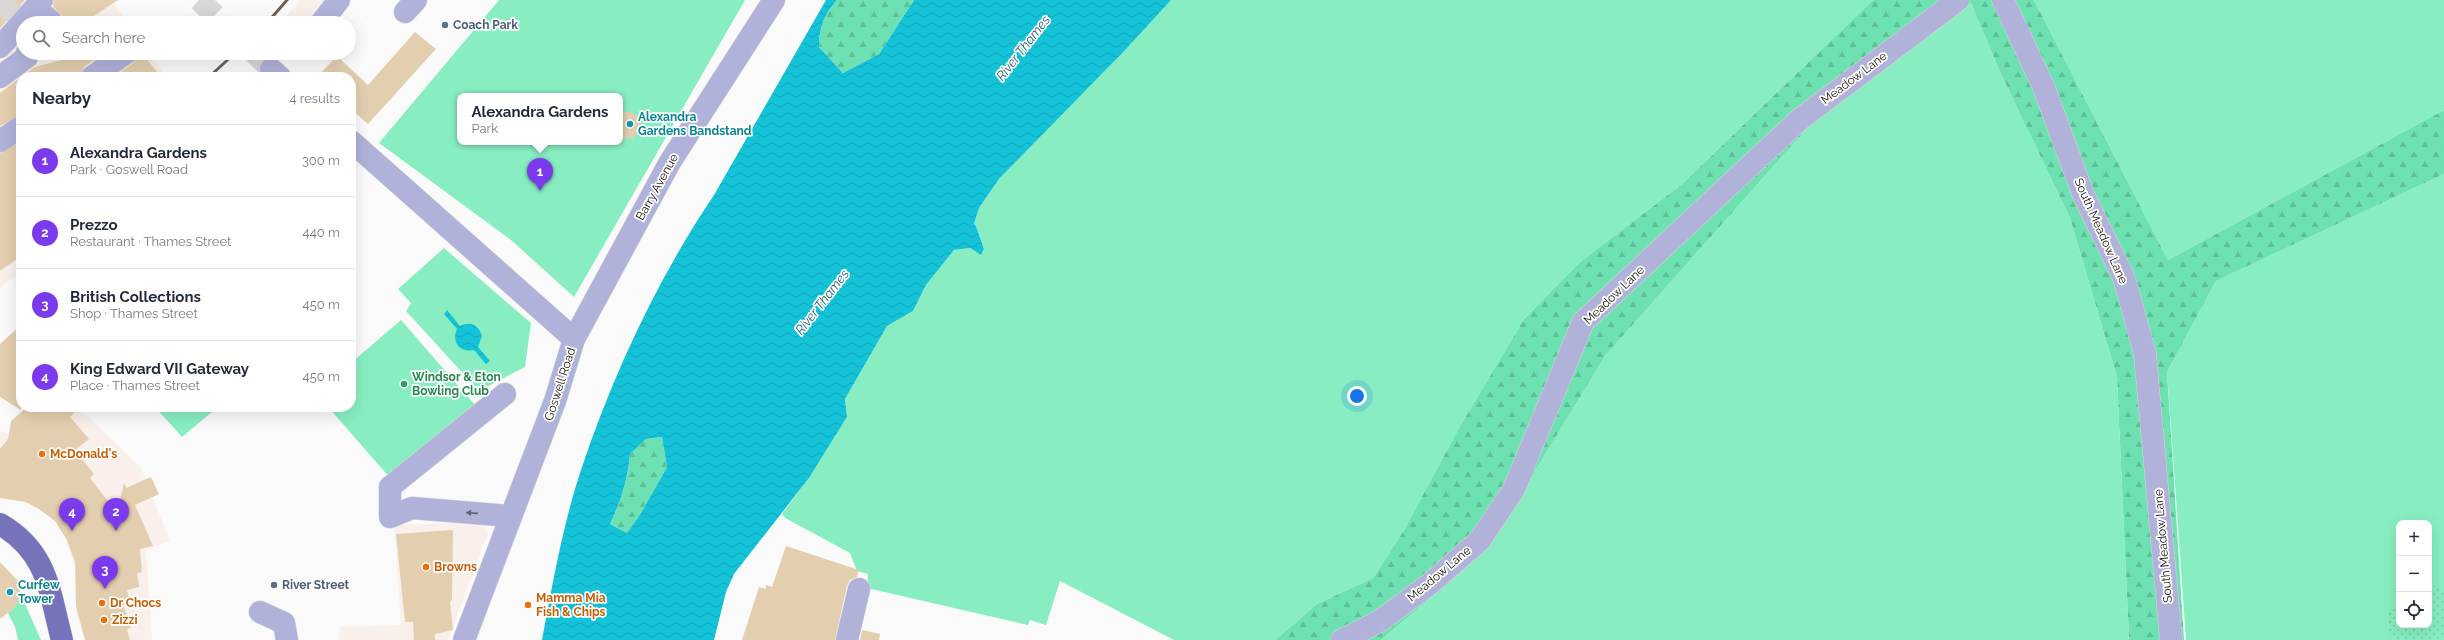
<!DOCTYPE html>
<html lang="en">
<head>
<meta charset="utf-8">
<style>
  body { margin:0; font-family:Raleway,sans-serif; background:#f2f2f3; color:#1f2937 }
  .controls { position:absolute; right:12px; bottom:12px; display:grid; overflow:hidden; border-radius:8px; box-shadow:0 4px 16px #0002 }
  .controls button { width:36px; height:36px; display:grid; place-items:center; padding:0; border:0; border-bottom:1px solid #e0e1e3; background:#fff; color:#1f2937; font:20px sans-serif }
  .you { position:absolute; left:1357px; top:396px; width:14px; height:14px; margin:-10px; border:3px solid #fff; border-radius:50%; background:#1a73e8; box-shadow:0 0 0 6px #1a73e833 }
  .badge { display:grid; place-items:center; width:26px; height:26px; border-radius:50%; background:#7c3aed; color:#fff; font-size:13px; font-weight:700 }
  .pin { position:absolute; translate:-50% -33px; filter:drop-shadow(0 1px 2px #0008) }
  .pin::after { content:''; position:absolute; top:21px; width:14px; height:12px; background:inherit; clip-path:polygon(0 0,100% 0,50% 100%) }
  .popup { position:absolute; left:457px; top:93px; width:166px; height:52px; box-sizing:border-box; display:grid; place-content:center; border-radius:8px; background:#fff; filter:drop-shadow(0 1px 3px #0005); font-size:13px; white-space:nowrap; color:#747a83 }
  .popup b { font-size:15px; color:#1f2937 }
  .popup::after { content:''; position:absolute; left:50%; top:100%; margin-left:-8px; border:8px solid transparent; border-top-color:#fff }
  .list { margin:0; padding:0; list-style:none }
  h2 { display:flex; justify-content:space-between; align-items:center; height:52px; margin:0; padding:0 16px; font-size:17px }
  h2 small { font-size:13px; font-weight:400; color:#747a83 }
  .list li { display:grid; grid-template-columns:26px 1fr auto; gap:12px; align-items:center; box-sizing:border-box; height:72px; padding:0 16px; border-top:1px solid #e0e1e3 }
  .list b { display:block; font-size:15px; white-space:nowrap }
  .list p { margin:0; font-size:13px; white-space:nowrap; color:#747a83 }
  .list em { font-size:13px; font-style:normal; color:#747a83 }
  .icon { flex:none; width:22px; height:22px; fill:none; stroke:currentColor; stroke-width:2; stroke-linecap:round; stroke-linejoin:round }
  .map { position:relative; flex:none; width:2444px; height:640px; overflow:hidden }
  .search { position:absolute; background:#fff; box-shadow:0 4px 16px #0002; left:16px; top:16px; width:340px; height:44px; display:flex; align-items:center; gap:10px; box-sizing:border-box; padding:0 14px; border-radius:22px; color:#747a83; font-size:15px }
  .panel { position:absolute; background:#fff; box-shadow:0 4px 16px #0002; left:16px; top:72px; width:340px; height:340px; border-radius:16px }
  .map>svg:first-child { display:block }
  .built { fill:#f9f0eb }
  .green { fill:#88eec2; fill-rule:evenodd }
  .forest { fill:url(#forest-firs) }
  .park { fill:url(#park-dots) }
  .water { fill:url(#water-waves); fill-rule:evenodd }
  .building { fill:#e3cfaf }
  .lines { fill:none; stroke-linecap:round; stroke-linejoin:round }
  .minor-tunnel { stroke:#d9d7d6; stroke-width:22; stroke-dasharray:22 11; stroke-linecap:butt }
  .minor-casing { stroke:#d7d5d4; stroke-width:23 }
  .major-casing { stroke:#d7d5d4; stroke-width:23 }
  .minor { stroke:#b0b2da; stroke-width:22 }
  .major { stroke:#7574bb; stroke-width:22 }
  .rail { stroke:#69625c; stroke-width:3 }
  .oneway { fill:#666272 }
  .service-dot { fill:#5c6f8a; stroke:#fff; stroke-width:1.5 }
  .culture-dot { fill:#0f9aa8; stroke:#fff; stroke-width:1.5 }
  .leisure-dot { fill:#2e9e5b; stroke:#fff; stroke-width:1.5 }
  .food-dot { fill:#e8710a; stroke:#fff; stroke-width:1.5 }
  .labels { text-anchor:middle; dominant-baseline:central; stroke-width:3.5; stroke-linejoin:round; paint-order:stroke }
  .service-label { font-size:12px; font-weight:bold; fill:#4e5e75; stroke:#fff; text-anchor:start }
  .street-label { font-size:12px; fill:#1d120a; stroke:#fff }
  .culture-label { font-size:12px; font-weight:bold; fill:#0d838f; stroke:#fff; text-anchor:start }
  .leisure-label { font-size:12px; font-weight:bold; fill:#27864d; stroke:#fff; text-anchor:start }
  .food-label { font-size:12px; font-weight:bold; fill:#c56008; stroke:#fff; text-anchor:start }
  .water-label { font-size:13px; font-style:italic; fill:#225e67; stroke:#fff }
</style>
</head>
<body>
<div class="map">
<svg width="2444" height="640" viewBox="0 0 2444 640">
  <defs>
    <pattern id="forest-firs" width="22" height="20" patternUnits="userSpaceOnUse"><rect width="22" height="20" fill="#6ee1b2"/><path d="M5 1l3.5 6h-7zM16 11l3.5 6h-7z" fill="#5fc098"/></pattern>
    <pattern id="park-dots" width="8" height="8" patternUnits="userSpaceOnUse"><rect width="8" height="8" fill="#88eec2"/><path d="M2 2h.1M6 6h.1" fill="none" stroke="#75cba5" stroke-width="1.8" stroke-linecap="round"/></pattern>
    <pattern id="water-waves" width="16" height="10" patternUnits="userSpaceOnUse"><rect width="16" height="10" fill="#15c3d8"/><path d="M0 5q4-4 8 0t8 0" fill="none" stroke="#13a6b8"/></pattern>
  </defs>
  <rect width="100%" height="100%" fill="#fafafa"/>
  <g class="built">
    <path d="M0 0H115L114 2 128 23H23V53H149L167 77H21V272L0 288Z"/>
    <path d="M300 0H334L317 23H281Z"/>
    <path d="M79 407 141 468 170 541 146 550 152 640H85L76 614V572L67 540 55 521 39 509 26 502 0 498V431L24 438Z"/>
    <path d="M481 522 488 533 448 640H339L340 627 401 625 394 525Z"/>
  </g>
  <g class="green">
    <path d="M499 0H745L574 297 511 240 379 143ZM460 96H620V142H460Z"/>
    <path d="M1171 0H1873L1681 185 1580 262 1524 319 1459 428 1404 530 1373 578 1317 604 1275 640H1174L1060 581 1046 625 1030 620 1028 625 867 588 868 574 857 571 850 553 785 518 782 514 809 478 847 417 845 399 887 326 913 311 926 285 954 250 970 248 981 255 984 249 976 226 974 224 979 208 999 179Z"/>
    <path d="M2034 0H2444V110L2168 260Z"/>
    <path d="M1971 3 2000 72 2070 218 2117 377 2129 640H1381L1487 550 1605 356 1811 124Z"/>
    <path d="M2444 174V640H2186L2167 372 2216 281ZM2399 523H2429V625H2399Z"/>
    <path d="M444 248 531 323 525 367 479 391 406 311 411 303 398 289Z"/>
    <path d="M401 320 475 405 391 479 328 407H351V363Z"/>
    <path d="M155 407H218L182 437Z"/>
    <path d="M21 595 41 640H18L15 627 8 613 14 608Z"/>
  </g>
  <g class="forest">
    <path d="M837 0H914L879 54 843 73 819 47C819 28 824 14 837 0Z"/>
    <path d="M1873 0H2034L2168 260 2444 110V174L2216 281 2167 372 2184 640H2129L2117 377 2070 218 2000 72 1971 3 1811 124 1605 356 1487 550 1381 640H1275L1317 604 1373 578 1404 530 1459 428 1524 319 1580 262 1681 185Z"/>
    <path d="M662 437 667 467 641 513 627 533 610 524C621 502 628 479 630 454L646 439Z"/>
  </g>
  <path class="park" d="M2429 585 2444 589V640H2391L2387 617 2399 595V625H2429Z"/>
  <g class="water">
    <path d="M826 0H837C824 14 819 28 819 47L843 73 879 54 914 0H1171L1125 50 999 179 979 208 974 224 976 226 984 249 981 255 970 248 954 250 926 285 913 311 887 326 845 399 847 417 809 478 734 574 726 592 714 640H542C553 582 563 523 582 467 614 372 658 278 714 195ZM662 437 667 467 641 513 627 533 610 524C621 501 628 479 630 454L646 439Z"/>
    <path d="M447 310 460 326C471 321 478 325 482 336L478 347 490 361 486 364 474 350C460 353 451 342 457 329L444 314Z"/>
  </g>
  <g class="building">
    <path d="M0 0H25L0 28Z"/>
    <path d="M54 0H118L83 23H62V16L53 6Z"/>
    <path d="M415 32 436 49 368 124 351 109V77H317L337 56 368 85Z"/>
    <path d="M87 53H96L99 57 84 67 80 77H21L35 67Z"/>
    <path d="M142 53 161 77H114L133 63Z"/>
    <path d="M21 77V115L0 126V93Z"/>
    <path d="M631 112 639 118 640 130 633 138 620 139V113Z"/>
    <path d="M21 142V256L0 271V153Z"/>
    <path d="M21 325V410L0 397V344Z"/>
    <path d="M27 407H80L70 417 89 439 75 450 94 474 90 478 117 513 124 483 126 488 151 477 159 494 135 505 153 546 140 549 142 572 137 573 139 587 127 590 130 603 123 605 131 627 127 630 130 640H85L76 606 75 562 67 540 55 521 39 509 26 502 0 498V449L8 439 11 421Z"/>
    <path d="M453 530 452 600 450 602 453 630 435 634V640H414L413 622H405L396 534Z"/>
    <path d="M786 546 859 570 857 577 850 580 847 586 835 640H742L759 587 766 589V585L772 587Z"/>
    <path d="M0 562 18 581 21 595 14 608 0 619Z"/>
    <path d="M862 630 880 634 879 640H860Z"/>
  </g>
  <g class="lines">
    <g class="minor-tunnel">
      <path d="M199 0 223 23"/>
      <path d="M0 15 14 0"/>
      <path d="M254 53 271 69"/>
    </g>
    <defs>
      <g id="minor">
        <path d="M2003 0 2044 88 2083 194 2124 278 2145 354 2171 640"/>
        <path d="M405 12 416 0"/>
        <path d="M39 23 45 16 50 20 47 23"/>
        <path d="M321 23 339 0"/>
        <path d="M0 47 42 0"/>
        <path d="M271 69 280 77"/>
        <path d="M0 77 27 57V53"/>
        <path d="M92 77 126 53"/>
        <path d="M0 141 21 127"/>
        <path d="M351 141 574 339"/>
        <path d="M505 394 390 487V517L412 508 511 516"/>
        <path d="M260 612 284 623 287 640"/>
        <path d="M464 640 555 401 574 339 670 162 774 0"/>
        <path d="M847 640 859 589"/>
        <path d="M1342 640 1380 621 1431 583 1480 540 1514 489 1583 322 1799 120 1958 0"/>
      </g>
      <path id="major" d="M0 524C48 552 49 591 62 640"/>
    </defs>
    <use href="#minor" class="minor-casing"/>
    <use href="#major" class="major-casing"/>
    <use href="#minor" class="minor"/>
    <use href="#major" class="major"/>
    <g class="rail">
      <path d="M267 23 287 0"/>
      <path d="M209 77 235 53"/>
    </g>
  </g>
  <defs><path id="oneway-solid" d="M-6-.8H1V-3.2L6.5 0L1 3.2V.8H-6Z"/></defs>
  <use class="oneway" href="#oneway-solid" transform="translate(472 513) rotate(-176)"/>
  <g class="service-dot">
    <circle cx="445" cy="25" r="4"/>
    <circle cx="274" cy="585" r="4"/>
  </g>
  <g class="culture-dot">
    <circle cx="630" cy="124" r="4"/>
    <circle cx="10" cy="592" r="4"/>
  </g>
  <circle class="leisure-dot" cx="404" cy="384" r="4"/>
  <g class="food-dot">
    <circle cx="42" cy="454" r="4"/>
    <circle cx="426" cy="567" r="4"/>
    <circle cx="102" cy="603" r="4"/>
    <circle cx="528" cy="605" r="4"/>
    <circle cx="104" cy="620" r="4"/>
  </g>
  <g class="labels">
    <g class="service-label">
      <text x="453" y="25">Coach Park</text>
      <text x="282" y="585">River Street</text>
    </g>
    <g class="street-label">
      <text transform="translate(1854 78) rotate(-37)">Meadow Lane</text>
      <text transform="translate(657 187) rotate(-61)">Barry Avenue</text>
      <text transform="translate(2101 231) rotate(66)">South Meadow Lane</text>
      <text transform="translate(1614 295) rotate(-44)">Meadow Lane</text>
      <text transform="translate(560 384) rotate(-72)">Goswell Road</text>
      <text transform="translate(2163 546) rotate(-95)">South Meadow Lane</text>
      <text transform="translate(1439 574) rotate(-40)">Meadow Lane</text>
    </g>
    <g class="culture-label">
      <text x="638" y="117">Alexandra<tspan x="638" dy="14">Gardens Bandstand</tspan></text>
      <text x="18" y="585">Curfew<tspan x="18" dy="14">Tower</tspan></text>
    </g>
    <g class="leisure-label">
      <text x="412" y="377">Windsor &amp; Eton<tspan x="412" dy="14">Bowling Club</tspan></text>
    </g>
    <g class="food-label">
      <text x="50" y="454">McDonald's</text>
      <text x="434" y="567">Browns</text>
      <text x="536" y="598">Mamma Mia<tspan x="536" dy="14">Fish &amp; Chips</tspan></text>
      <text x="110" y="603">Dr Chocs</text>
      <text x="112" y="620">Zizzi</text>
    </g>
    <g class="water-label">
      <text transform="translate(1023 48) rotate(-52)">River Thames</text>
      <text transform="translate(822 302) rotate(-52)">River Thames</text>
    </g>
  </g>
</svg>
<div class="controls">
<button>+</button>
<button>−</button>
<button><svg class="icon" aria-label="locate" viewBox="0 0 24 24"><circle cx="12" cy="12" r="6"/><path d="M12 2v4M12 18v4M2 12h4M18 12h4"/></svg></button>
</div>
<div class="you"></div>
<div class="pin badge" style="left:540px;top:191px">1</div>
<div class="popup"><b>Alexandra Gardens</b>Park</div>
<div class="pin badge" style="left:116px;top:531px">2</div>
<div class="pin badge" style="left:105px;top:589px">3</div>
<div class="pin badge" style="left:72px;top:531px">4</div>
<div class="search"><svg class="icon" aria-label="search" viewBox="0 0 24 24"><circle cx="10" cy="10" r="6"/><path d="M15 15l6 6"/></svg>Search here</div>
<section class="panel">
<h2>Nearby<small>4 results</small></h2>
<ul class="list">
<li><span class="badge">1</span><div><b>Alexandra Gardens</b><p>Park · Goswell Road</p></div><em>300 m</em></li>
<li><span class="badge">2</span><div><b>Prezzo</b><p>Restaurant · Thames Street</p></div><em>440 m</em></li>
<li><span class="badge">3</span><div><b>British Collections</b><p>Shop · Thames Street</p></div><em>450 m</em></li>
<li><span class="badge">4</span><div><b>King Edward VII Gateway</b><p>Place · Thames Street</p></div><em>450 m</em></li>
</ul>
</section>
</div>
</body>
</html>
